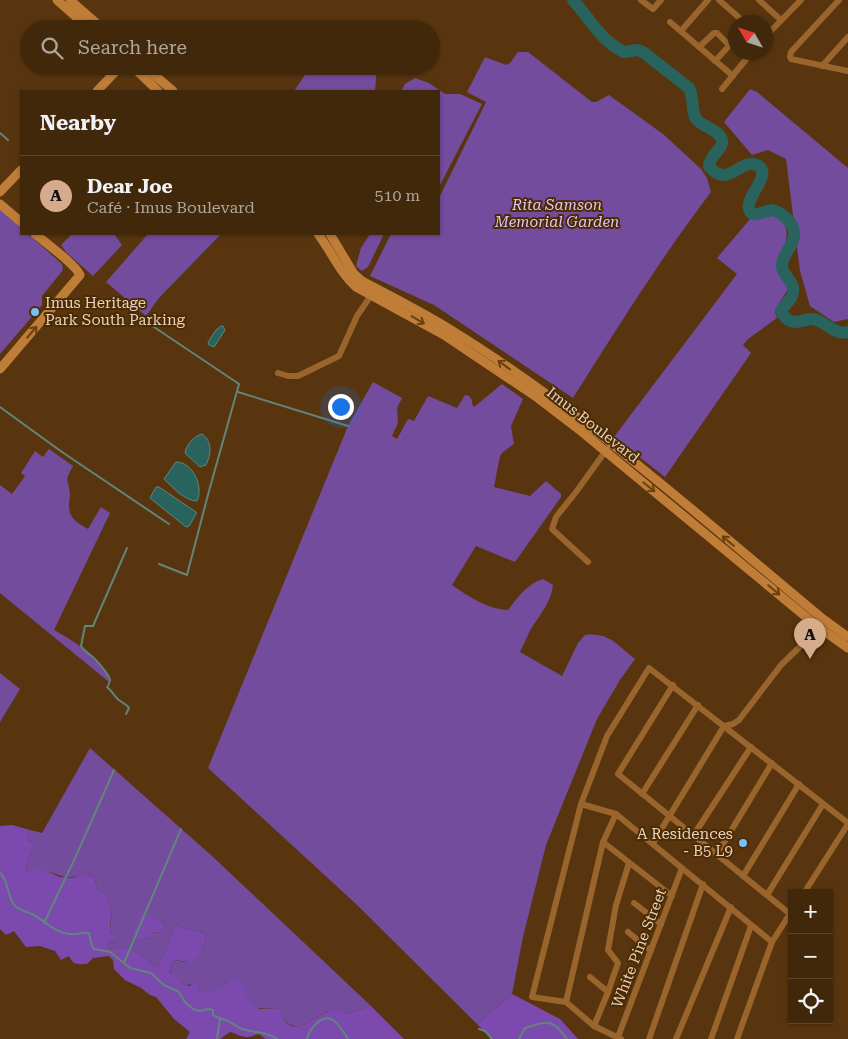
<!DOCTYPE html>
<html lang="en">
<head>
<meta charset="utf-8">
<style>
  body { margin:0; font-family:"Roboto Serif",serif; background:#4c3419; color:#f1f3f6 }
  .controls { position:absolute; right:15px; bottom:15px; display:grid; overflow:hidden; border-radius:0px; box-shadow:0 1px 4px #0004 }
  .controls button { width:45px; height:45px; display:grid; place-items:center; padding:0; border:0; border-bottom:1px solid #5a442c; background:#42280b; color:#f1f3f6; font:25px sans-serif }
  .compass { position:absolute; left:728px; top:15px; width:45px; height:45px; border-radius:50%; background:#42280b; box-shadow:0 1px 4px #0004; rotate:309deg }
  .you { position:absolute; left:340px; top:406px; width:18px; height:18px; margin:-12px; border:4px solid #fff; border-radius:50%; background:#1a73e8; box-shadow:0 0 0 8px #1a73e833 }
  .badge { display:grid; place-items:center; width:32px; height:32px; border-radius:50%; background:#d6ab8b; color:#111; font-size:16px; font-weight:700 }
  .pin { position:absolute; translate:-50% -41px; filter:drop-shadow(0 1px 2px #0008) }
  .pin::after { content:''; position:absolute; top:26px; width:18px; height:15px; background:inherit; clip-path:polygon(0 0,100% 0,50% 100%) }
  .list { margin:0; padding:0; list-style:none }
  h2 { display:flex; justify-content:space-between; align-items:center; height:65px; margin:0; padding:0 20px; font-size:21px }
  h2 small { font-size:16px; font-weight:400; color:#aea69d }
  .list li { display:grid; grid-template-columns:32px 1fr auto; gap:15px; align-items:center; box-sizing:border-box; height:80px; padding:0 20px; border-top:1px solid #5a442c }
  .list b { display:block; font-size:19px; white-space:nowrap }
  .list p { margin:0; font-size:16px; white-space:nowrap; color:#aea69d }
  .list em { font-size:16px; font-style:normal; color:#aea69d }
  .icon { flex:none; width:28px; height:28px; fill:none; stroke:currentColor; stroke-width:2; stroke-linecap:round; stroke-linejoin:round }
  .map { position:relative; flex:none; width:848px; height:1039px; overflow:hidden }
  .search { position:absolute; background:#42280b; box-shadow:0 1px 4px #0004; left:20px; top:20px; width:420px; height:55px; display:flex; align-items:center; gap:12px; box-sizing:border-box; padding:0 18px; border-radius:28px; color:#aea69d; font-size:19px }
  .panel { position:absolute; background:#42280b; box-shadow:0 1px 4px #0004; left:20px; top:90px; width:420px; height:145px; border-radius:0px }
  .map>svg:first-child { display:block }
  .green { fill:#734c9d; fill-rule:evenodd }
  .forest { fill:#7c4aaf }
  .water { fill:#28645d; stroke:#61857a }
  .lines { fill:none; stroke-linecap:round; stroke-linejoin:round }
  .stream { stroke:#61857a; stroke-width:2 }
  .river { stroke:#28645d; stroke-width:12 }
  .minor { stroke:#99652d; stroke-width:6 }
  .secondary { stroke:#c07d37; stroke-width:9 }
  .oneway { stroke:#69400f }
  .poi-dot { fill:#79bff8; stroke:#4c2b02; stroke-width:2 }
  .labels { text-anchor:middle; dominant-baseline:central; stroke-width:4; stroke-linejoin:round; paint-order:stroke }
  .park-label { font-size:15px; font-style:italic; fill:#ddc6fb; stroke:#4c2b02 }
  .poi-label { font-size:15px; fill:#e6d1be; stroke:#4c2b02; text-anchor:start }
  .street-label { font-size:15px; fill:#e6d1be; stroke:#4c2b02 }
</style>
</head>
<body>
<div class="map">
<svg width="848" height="1039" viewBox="0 0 848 1039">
  <rect width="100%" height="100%" fill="#58350f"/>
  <g class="green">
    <path d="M518 52H528L592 102H596L609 95 663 134 701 169 707 178 711 192C661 258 617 328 573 398L434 305 370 276 391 234H439V198L486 102 467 92 485 57 506 65 510 63Z"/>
    <path d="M311 66H377L375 91H294Z"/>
    <path d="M415 78 429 83 445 94H460L482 104 439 187V91H401L405 84Z"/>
    <path d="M750 89 757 92 848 168V319L834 322 810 306 800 271 786 159 768 150 752 155 724 122Z"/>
    <path d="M0 209 21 228V234H28L62 264 63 270 42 296V305L0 354Z"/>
    <path d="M770 213C795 222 787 245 777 263L781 276 790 282 791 285 776 308 775 312 777 318 748 339 743 345 751 353 665 477 614 437 737 274 717 258 751 218Z"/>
    <path d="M72 234H114L122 245 93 276 66 252 61 245Z"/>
    <path d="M148 234H221L159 298 146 316 106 282Z"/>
    <path d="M370 234H384L368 267 362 271 356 266 361 248Z"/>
    <path d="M373 382 402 398 397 408 398 423 392 436 397 439 408 419 414 421 428 396 457 408 465 395 469 396 472 400V404L474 407 502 384 523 399 511 426 514 444 503 452 500 456 494 487 530 496 546 481 561 494V497L515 562 476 546 452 585C468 596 487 609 508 610 517 598 528 583 543 579L553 585C552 601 539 616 531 629 527 636 524 644 520 652L562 676 578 643 585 635C609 632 617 645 635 659L620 680 597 719 546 845 523 937 512 994 477 1024 355 903 208 768 348 426Z"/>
    <path d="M49 449 73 466C64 482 68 478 70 493 70 497 69 502 69 506 69 519 78 523 88 529L101 507 110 513 54 630C69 638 110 663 109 682L0 593V485L12 494 25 476 21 473 35 451 43 457Z"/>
    <path d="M0 673 20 689 0 722Z"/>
    <path d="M90 748 212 856 371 1006 347 1014C344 1013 340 1010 336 1010 318 1008 305 1037 286 1022 282 1018 280 1013 277 1009L255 1008 252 1006 246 993 227 982C221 991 210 995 200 990L198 984 185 985 169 974 174 960 185 962 200 957 207 934 175 925 167 948 158 967C147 962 140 951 127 948 120 947 115 952 108 947L107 942 116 940 110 929 112 912 106 895 97 890 95 878 85 873C64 881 68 877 49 872 43 870 34 872 28 872L25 868 35 843 27 840 30 830 42 833ZM156 919 165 923 160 933 153 932 149 939 145 938Z"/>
  </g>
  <g class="forest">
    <path d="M12 825 30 830 27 840 35 843 25 868 28 872 42 869 60 877 72 878 85 873 95 878 97 890 106 895 112 912 110 925 111 932 116 936V940L107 942 108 947 111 949C116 950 121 947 127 948 139 950 147 962 158 967L167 948 175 925 207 934 200 957 189 962 174 960 169 973 185 985 190 986 194 982 198 984 200 990C212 996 221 988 230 980L238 979 244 983 246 993 253 1006 260 1009H280C281 1012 282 1017 284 1020 299 1039 318 1011 333 1010 338 1009 343 1012 347 1014L371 1006 404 1039H265C256 1029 256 1038 246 1037 241 1037 235 1033 230 1032L220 1039H186L190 1032 174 1019 156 997 150 995 141 988 125 980 114 969 113 960 109 956 93 958 87 964C77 964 74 966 69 956L61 960 55 951 40 946 26 947 14 931 6 935 0 929V826Z"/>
    <path d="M142 913 165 923 161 933 153 932 149 939 145 938 142 939 132 935Z"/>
    <path d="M512 994 560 1019 578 1039H492L477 1024Z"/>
  </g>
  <g class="water">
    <path d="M221 326H223L225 330 214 347 209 345 208 342 216 330Z"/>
    <path d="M202 434C213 442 211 454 206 465L200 467 185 453C186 445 194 436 202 434Z"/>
    <path d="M176 462C193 462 204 487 197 501 185 501 172 487 164 479Z"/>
    <path d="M156 487H159L196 512V514L189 526 186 527 150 498Z"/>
  </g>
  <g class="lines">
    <g class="stream">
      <path d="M0 133 8 140"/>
      <path d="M145 321 239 384 209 491 187 575 159 564"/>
      <path d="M238 392 348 426"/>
      <path d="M0 407 62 452 169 524"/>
      <path d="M126 714 129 708C126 703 119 702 116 697 112 693 112 691 107 687 108 687 110 680 110 680 109 674 94 657 89 654 86 651 83 650 81 646L85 626H93L127 548"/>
      <path d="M0 873C9 881 7 896 14 905 20 911 25 911 32 914 44 920 55 933 70 934 76 935 82 932 89 933L92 946 94 949 110 952 130 968 151 973 164 985 179 992 185 1002 193 1009 200 1011 209 1009 213 1010V1015C218 1018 223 1019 228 1021 234 1024 239 1029 246 1030 257 1033 268 1032 277 1039"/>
      <path d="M44 923 76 856 114 770"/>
      <path d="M124 963 181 829"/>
      <path d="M479 1029 485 1031 492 1039"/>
      <path d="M217 1039 220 1019"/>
      <path d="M307 1039C309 1030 322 1013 333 1020 339 1024 344 1033 348 1039"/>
      <path d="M519 1039 525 1028C548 1021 552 1018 567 1039"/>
    </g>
    <path class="river" d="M573 0C590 19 601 41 624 52L637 50 643 52 689 88C695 99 690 114 698 121 704 127 724 132 722 143 721 151 711 153 709 166 728 190 739 158 757 165 774 173 745 197 749 209 752 220 765 210 772 210 776 211 782 214 785 217 807 237 783 249 782 265 781 276 798 282 792 296 790 301 784 305 781 311 783 314 785 318 788 320 796 325 804 319 811 319 825 319 833 336 848 332"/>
    <g class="minor">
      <path d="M641 0 653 9 661 0"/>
      <path d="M719 0 744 22"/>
      <path d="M759 0 781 20"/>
      <path d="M839 0 791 52 790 57 791 59 848 71"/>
      <path d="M670 22 733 76"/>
      <path d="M681 31 708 0"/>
      <path d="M766 36 801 0"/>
      <path d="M699 47 714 33H717L728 44V47L715 61"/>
      <path d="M822 66 848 37"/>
      <path d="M722 89 752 52"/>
      <path d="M278 373 288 376H298L339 356 357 316 372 294"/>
      <path d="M588 562 552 529 556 517 576 492 607 449"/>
      <path d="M673 685 618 774 790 914"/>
      <path d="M642 794 698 705"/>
      <path d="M581 804 532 997 566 1002 594 1026 621 1039"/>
      <path d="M693 836 751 747"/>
      <path d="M603 842 672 896"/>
      <path d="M653 843 724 726 733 724 739 720 781 665 809 638 819 624"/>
      <path d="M717 854 772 763"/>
      <path d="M743 876 799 784"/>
      <path d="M804 893 848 824"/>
      <path d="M767 895 823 804"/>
      <path d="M634 903 661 924"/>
      <path d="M628 932 651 951"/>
      <path d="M772 942 616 814 581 804 607 736 649 668 848 823"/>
      <path d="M590 977 608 992"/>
      <path d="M566 1002 603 842 616 814"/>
      <path d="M594 1026 608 992 618 963 608 950 616 905 629 863"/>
      <path d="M618 1037 682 868"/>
      <path d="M649 1039 703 884"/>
      <path d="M676 1039 731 907"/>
      <path d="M711 1039 751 926"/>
      <path d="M737 1039 772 942 791 912"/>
    </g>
    <g class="secondary">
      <path d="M57 0 90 29"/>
      <path d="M70 0 103 29"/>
      <path d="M132 66 158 91"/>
      <path d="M144 66 173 91"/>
      <path d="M97 91 121 66"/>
      <path d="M0 192 21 170"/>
      <path d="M0 204 21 222"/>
      <path d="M318 234C331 251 340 273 356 287L444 335 535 396 582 432 817 626 848 648"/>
      <path d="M330 234 354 274 362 281C391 296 420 311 448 328 582 410 702 519 823 619L848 637"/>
      <path d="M0 369 80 275C75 264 46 243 35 234"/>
    </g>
  </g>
  <defs><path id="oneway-shaft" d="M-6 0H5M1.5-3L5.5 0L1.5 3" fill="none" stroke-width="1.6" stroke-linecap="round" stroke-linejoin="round" transform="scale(1.25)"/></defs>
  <g class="oneway">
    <use href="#oneway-shaft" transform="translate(418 320) rotate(31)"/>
    <use href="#oneway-shaft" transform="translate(32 332) rotate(-50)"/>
    <use href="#oneway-shaft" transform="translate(504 365) rotate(-144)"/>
    <use href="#oneway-shaft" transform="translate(649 487) rotate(39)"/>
    <use href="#oneway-shaft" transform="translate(728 541) rotate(-140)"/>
    <use href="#oneway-shaft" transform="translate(774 590) rotate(40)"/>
  </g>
  <g class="poi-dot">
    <circle cx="35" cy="312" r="5"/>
    <circle cx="743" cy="843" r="5"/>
  </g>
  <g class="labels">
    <g class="park-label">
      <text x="557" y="205">Rita Samson<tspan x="557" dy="17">Memorial Garden</tspan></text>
    </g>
    <g class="poi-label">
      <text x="45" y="303">Imus Heritage<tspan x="45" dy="17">Park South Parking</tspan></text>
      <text x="733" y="834" text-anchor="end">A Residences<tspan x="733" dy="17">- B5 L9</tspan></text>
    </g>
    <g class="street-label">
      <text transform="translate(593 425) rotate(38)">Imus Boulevard</text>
      <text transform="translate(639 948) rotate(-69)">White Pine Street</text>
    </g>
  </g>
</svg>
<div class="controls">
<button>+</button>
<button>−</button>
<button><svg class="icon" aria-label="locate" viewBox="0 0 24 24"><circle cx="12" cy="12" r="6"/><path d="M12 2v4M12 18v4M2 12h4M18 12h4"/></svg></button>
</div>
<svg class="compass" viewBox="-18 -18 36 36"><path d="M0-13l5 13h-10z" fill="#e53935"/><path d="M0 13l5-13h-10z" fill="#aea69d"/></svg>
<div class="you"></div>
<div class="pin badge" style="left:810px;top:659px">A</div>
<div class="search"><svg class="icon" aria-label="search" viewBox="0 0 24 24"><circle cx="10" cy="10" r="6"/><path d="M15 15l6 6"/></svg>Search here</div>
<section class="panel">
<h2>Nearby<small></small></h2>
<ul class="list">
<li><span class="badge">A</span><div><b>Dear Joe</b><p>Café · Imus Boulevard</p></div><em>510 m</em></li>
</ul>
</section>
</div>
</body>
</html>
